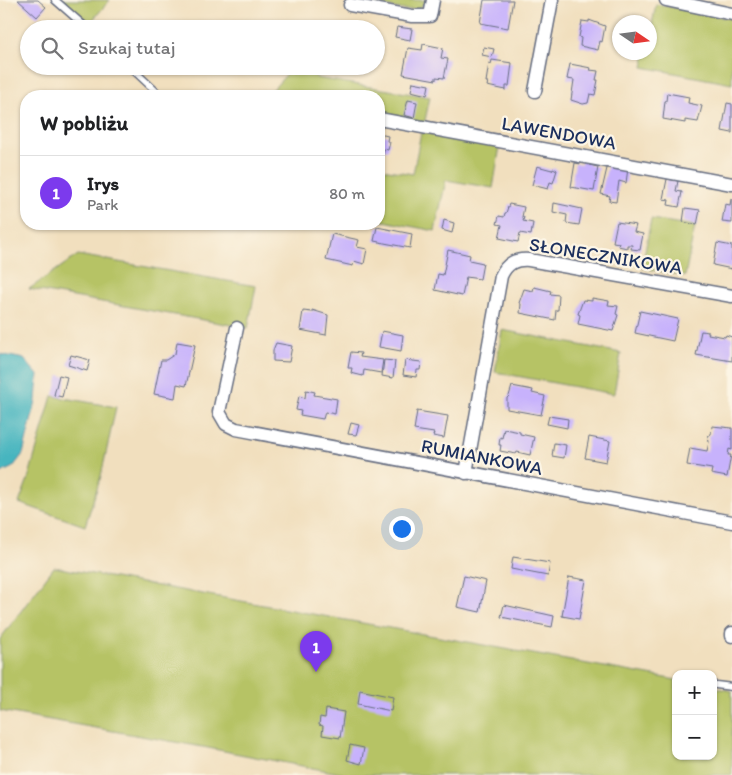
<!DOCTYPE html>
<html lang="pl">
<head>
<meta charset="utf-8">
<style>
  body { margin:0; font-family:Itim,sans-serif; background:#f2f2f2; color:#202124 }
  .controls { position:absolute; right:15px; bottom:15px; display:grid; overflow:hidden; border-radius:10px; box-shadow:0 1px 4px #0004 }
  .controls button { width:45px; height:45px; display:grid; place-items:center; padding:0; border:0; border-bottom:1px solid #e0e0e0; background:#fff; color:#202124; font:25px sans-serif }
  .compass { position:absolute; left:612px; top:15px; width:45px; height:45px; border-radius:50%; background:#fff; box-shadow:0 1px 4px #0004; rotate:103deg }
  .you { position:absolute; left:401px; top:528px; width:18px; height:18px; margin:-12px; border:4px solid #fff; border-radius:50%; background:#1a73e8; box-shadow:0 0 0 8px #1a73e833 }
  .badge { display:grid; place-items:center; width:32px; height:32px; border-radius:50%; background:#7c3aed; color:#fff; font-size:16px; font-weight:700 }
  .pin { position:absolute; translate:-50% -41px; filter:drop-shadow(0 1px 2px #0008) }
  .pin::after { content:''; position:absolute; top:26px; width:18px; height:15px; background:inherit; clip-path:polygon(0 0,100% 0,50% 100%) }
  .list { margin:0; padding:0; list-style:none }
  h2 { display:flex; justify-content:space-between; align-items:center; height:65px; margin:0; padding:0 20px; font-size:21px }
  h2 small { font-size:16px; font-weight:400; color:#757577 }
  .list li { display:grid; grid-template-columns:32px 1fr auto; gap:15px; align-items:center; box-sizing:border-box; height:75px; padding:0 20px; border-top:1px solid #e0e0e0 }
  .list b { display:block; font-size:19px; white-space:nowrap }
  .list p { margin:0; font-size:16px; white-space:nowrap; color:#757577 }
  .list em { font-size:16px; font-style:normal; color:#757577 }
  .icon { flex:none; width:28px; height:28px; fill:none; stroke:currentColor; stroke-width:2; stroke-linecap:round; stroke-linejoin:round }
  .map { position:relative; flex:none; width:732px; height:775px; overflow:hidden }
  .search { position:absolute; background:#fff; box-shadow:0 1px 4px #0004; left:20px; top:20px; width:365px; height:55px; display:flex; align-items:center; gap:12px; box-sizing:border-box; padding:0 18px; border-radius:28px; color:#757577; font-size:19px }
  .panel { position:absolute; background:#fff; box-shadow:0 1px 4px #0004; left:20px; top:90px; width:365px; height:140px; border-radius:20px }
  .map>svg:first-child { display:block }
  .green { fill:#b6c365; stroke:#687962 }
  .water { fill:#46b5bf; stroke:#30728e }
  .building { fill:#c7b2fc }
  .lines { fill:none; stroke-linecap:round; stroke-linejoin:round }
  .service-casing { stroke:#666d80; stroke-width:9 }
  .minor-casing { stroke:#666d80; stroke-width:15 }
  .service { stroke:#fff; stroke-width:6 }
  .minor { stroke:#fff; stroke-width:12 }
  .labels { text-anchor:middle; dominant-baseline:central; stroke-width:4.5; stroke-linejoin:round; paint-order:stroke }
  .street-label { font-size:19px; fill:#1b2f5e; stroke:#fcf5e5 }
</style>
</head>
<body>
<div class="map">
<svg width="732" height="775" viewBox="0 0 732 775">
  <rect width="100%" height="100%" fill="#fcf5e5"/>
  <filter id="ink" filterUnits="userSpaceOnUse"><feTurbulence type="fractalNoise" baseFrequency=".02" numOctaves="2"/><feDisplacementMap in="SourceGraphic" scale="10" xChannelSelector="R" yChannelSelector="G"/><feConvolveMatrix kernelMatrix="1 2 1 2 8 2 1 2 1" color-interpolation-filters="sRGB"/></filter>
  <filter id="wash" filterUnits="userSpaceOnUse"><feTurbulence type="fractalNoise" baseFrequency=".0096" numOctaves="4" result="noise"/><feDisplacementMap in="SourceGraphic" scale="20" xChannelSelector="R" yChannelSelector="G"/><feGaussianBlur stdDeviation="1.12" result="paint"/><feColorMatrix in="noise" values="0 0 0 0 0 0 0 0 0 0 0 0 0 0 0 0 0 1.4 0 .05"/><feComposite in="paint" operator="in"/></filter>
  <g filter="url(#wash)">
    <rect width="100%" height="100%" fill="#f1dfbe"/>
    <g class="green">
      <path d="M63 0H110L90 23Z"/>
      <path d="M355 0H427L419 9 404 10Z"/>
      <path d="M656 4 732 19V84L643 67 646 53 650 52V35Z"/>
      <path d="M294 66H307L317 78 430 97 424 125 379 116V96H267Z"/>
      <path d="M421 132 500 146 493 188 446 180 435 231 379 220V187L382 169 413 174Z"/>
      <path d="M651 219 695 226 685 276 642 268Z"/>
      <path d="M78 255 256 286 248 328 29 289Z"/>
      <path d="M502 330 621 353 614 394 495 372Z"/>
      <path d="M52 396 116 407 101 476 85 526 19 503 28 479Z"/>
      <path d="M54 567 676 680V756H713V687L732 691V775H349L203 747 0 711V639Z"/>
    </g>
    <path class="water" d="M0 354 24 359 38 375 36 401 23 454 13 467 1 473 0 472Z"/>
    <g id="blocks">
      <g class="building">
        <path d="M18 0H38L46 7 37 17Z"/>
        <path d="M484 0H513L508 28 480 23Z"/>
        <path d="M589 20 605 26 602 42 600 41 598 50 580 46 581 38 579 37 582 21 589 22Z"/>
        <path d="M397 27 412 29 410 40 395 37Z"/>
        <path d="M423 44 443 48 441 58 448 59 444 78 436 77V80L403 74 408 48 422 50Z"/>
        <path d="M484 47 494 49 492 57 482 55Z"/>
        <path d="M492 60 512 63 509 86H506V90L487 86 488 82H486L489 63 491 64Z"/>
        <path d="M570 64 591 68 590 70 598 71 596 80H598L595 95 590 94 588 103 583 104 571 100 574 80 567 79Z"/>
        <path d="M413 82 429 85 427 95 411 91Z"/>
        <path d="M667 93 689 97 688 103 702 106 698 122 685 120V123L663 119 665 101H666Z"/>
        <path d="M408 100 417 102 414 118 404 115Z"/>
        <path d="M727 103 732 104V133L722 131Z"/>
        <path d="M379 134 388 136 387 141 390 142 388 150 384 149 382 158H379Z"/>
        <path d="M582 159 590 161 589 165 598 167 594 191 571 187 575 163 581 164Z"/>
        <path d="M608 164 628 168 626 183 619 181 616 202 609 201 610 196 601 194Z"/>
        <path d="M537 166 552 170 553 168 557 170 553 183 550 182 548 189 532 185Z"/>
        <path d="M667 179 678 181 676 191 682 192 679 207 668 205 669 200 663 199Z"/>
        <path d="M731 199H732V223L722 222 725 204 730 205Z"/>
        <path d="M554 203 582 209 579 225 566 223 567 215 553 212Z"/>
        <path d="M509 204 524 207 522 217H524L523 221 533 223 531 235 520 233 518 242 499 238 502 225 497 224 499 216 504 217 505 213H506Z"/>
        <path d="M685 208 700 210 697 225 683 222Z"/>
        <path d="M444 220 454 223 452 233 442 230Z"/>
        <path d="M617 222 636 225 634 232 643 234 640 250 631 249 632 245H627V248L618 246 619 243 613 242Z"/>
        <path d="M377 227 412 234 410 248 374 241Z"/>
        <path d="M332 234 359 240 357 247 367 249 364 264 354 261 353 266 326 260Z"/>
        <path d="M717 243 732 246V269L713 265Z"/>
        <path d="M448 250 470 255 469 260 483 263 480 279 466 277 462 296 435 290 438 274 443 275Z"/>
        <path d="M534 287 551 291 550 294 559 295 558 310H556L555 320 520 313 521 304 519 303 524 289 533 291Z"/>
        <path d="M592 298 609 301 608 305 618 306 616 314 618 315 613 331 578 324 580 315 578 314 583 300 592 301Z"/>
        <path d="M312 310 328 315 326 335 300 330 303 311 312 312Z"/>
        <path d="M640 311 678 319 673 341 635 333Z"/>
        <path d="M382 331 403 335 401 351 379 347Z"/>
        <path d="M701 331 709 332 708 334 725 337 726 335 732 337V361L696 355Z"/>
        <path d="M177 342 195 345 186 386 177 384 175 398 154 394 161 360H166L175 354Z"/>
        <path d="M276 343 292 346 289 362 273 361V350Z"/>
        <path d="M351 352 361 353 360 357 383 360 381 373 364 370 363 376 351 373 352 368H348Z"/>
        <path d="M71 355 90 360 87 371 68 365Z"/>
        <path d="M384 360 395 361 393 378 382 376Z"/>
        <path d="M405 360 421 362 420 370H417L416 377 403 375Z"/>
        <path d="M59 375 67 377 62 397 54 395Z"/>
        <path d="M512 386 533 390 532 393 545 396 541 415 507 409V398L509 396Z"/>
        <path d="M306 390 315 392 314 395 337 399 335 414 325 412 323 419 300 415 301 411 296 410 299 396 305 398Z"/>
        <path d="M417 411 448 416 444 438 433 436 434 433 414 430Z"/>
        <path d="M549 416 568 419 567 428 547 424Z"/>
        <path d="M351 423 359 425 356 435 348 434Z"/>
        <path d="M712 426 732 428V450L729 449 728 455H731L727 477 711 474 712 469 687 465 690 448 707 451 709 442 708 436 711 434Z"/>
        <path d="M504 429 520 432V434L534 437 530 455 517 452 516 454 500 451 501 445H499L500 437 502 438Z"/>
        <path d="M589 437 610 441 606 462 585 458Z"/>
        <path d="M554 443 566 445 564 458 552 456Z"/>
        <path d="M513 557 550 563 548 576 511 569Z"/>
        <path d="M464 576 486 581 480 612 457 607Z"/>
        <path d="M569 577 586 580 579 619 562 616Z"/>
        <path d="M504 605 554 616 552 627 501 617Z"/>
        <path d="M360 690 393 697 391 711 358 704Z"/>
        <path d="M326 709 344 712 340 738 322 735 323 726 319 725 320 717 325 718Z"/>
        <path d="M350 745 364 748 361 764 347 760Z"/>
      </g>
    </g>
  </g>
  <g filter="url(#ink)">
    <use href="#blocks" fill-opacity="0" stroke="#666d80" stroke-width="1"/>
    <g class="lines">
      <defs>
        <g id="service">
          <path d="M55 0 88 29"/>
          <path d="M129 66 161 96"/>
          <path d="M716 685 732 687"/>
        </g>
        <g id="minor">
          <path d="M666 0 732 14"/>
          <path d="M350 5 412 16H430L433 0"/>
          <path d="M535 91 552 0"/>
          <path d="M379 119 732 184"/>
          <path d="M237 328 219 412 226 424 236 429 732 522"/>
          <path d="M466 473 501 276C507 263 515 259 529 260L732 296"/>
          <path d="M732 636V633"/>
        </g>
      </defs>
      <use href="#service" class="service-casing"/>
      <use href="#minor" class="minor-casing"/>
      <use href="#service" class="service"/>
      <use href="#minor" class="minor"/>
    </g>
  </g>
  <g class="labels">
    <g class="street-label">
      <text transform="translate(559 133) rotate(10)">LAWENDOWA</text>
      <text transform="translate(606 256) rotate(9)">SŁONECZNIKOWA</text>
      <text transform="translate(482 457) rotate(11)">RUMIANKOWA</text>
    </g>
  </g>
</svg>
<div class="controls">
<button>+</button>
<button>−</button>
</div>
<svg class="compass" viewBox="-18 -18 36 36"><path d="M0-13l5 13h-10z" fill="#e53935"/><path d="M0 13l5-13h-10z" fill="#757577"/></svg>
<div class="you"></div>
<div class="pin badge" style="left:316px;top:672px">1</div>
<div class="search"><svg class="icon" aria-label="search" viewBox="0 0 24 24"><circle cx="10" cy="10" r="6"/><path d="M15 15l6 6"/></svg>Szukaj tutaj</div>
<section class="panel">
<h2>W pobliżu<small></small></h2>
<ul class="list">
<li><span class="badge">1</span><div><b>Irys</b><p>Park</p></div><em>80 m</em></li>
</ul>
</section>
</div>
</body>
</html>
